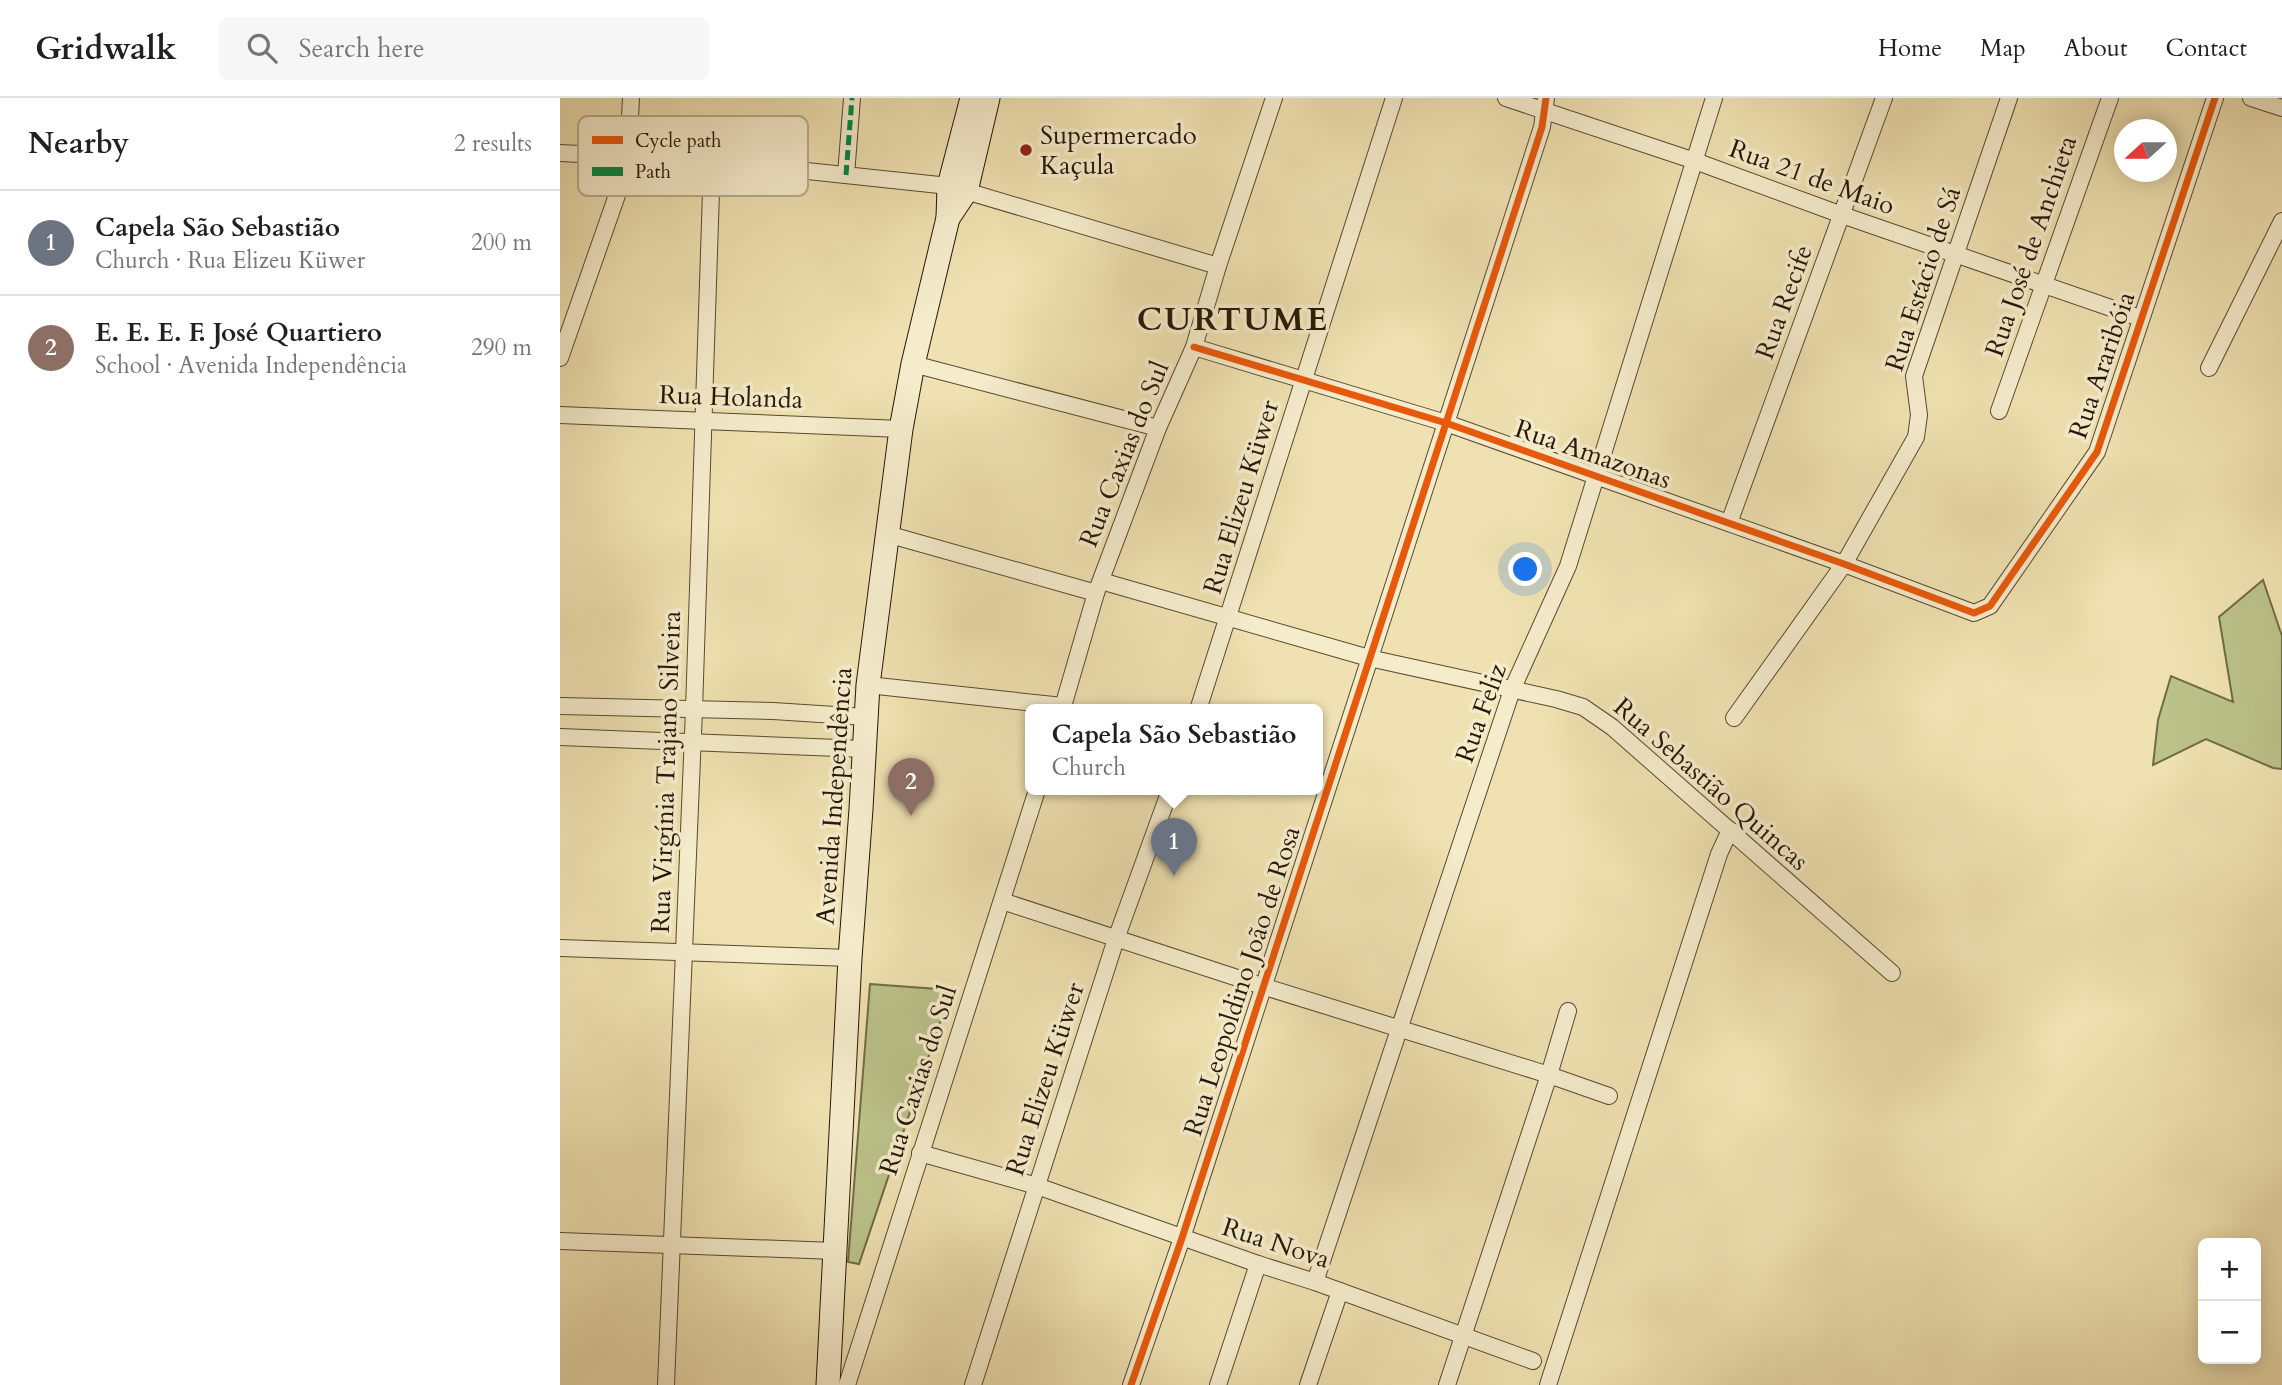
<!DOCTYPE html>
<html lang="en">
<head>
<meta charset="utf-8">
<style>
  body { margin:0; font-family:Cardo,serif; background:#f6f6f6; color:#202124 }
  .controls { position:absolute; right:21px; bottom:21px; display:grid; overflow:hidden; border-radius:10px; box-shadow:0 4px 18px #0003 }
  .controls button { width:63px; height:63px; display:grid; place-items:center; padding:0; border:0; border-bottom:2px solid #e0e0e0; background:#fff; color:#202124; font:35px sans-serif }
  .compass { position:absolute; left:1554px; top:21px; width:63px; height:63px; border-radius:50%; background:#fff; box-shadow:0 4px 18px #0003; rotate:249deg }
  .you { position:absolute; left:966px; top:472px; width:24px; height:24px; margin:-18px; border:5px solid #fff; border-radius:50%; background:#1a73e8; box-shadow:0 0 0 10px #1a73e833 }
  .badge { display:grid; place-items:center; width:46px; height:46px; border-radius:50%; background:#ea580c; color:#fff; font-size:23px; font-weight:700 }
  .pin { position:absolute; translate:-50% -58px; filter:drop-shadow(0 2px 4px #0008) }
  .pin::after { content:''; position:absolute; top:37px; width:24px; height:21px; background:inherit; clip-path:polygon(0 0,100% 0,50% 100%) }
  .popup { position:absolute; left:465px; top:606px; width:298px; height:91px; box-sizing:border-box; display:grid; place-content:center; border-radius:10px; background:#fff; filter:drop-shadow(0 2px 5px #0005); font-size:23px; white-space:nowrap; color:#757577 }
  .popup b { font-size:26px; color:#202124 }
  .popup::after { content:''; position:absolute; left:50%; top:100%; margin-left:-14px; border:14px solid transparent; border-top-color:#fff }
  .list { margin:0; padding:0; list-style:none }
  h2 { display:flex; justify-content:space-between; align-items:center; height:91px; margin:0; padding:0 28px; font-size:30px }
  h2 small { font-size:23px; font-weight:400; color:#757577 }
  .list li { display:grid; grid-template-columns:46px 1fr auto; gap:21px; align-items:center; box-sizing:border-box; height:105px; padding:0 28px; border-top:2px solid #e0e0e0 }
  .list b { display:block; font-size:26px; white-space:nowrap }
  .list p { margin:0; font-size:23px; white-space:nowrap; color:#757577 }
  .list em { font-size:23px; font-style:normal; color:#757577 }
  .icon { flex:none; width:38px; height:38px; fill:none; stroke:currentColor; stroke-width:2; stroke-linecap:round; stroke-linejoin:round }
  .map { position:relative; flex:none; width:1722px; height:1287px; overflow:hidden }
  header { display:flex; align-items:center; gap:42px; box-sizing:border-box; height:98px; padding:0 35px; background:#fff; border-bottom:2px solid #e0e0e0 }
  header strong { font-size:33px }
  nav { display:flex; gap:38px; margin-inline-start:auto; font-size:24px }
  .search { width:490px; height:63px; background:#f6f6f6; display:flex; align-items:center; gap:18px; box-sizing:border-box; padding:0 24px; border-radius:10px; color:#757577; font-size:26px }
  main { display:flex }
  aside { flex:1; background:#fff }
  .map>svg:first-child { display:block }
  .green { fill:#bbc28a; stroke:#706c47; stroke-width:2 }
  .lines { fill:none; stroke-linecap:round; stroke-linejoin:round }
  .street-casing { stroke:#584a2f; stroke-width:18 }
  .secondary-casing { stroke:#261704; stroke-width:25 }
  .street { stroke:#f5eccc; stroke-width:16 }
  .secondary { stroke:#f5eccc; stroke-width:23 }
  .quiet { stroke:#00873e; stroke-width:5; stroke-dasharray:10 5; stroke-linecap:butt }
  .cycleway-casing { stroke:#f5eccc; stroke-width:11 }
  .cycleway { stroke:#e8590c; stroke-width:7 }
  .poi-dot { fill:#8f2418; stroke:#f5eccc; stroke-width:2.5 }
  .labels { text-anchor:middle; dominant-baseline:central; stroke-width:7; stroke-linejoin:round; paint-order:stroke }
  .poi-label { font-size:26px; fill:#261704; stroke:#f5eccc; text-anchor:start }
  .street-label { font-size:26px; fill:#261704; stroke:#f5eccc }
  .district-label { font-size:33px; font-weight:bold; letter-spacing:2px; fill:#261704; stroke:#f5eccc }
  .key { fill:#f5eccc; stroke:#b7ac90; stroke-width:2 }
  .key-label { font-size:19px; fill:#261704 }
</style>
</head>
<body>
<header>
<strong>Gridwalk</strong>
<div class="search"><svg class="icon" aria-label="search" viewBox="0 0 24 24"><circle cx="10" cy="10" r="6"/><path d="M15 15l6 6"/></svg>Search here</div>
<nav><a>Home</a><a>Map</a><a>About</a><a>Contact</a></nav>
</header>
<main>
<aside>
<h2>Nearby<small>2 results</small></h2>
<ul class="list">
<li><span class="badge" style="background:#6b7280">1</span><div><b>Capela São Sebastião</b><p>Church · Rua Elizeu Küwer</p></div><em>200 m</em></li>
<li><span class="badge" style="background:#8d6e63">2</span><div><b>E. E. E. F. José Quartiero</b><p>School · Avenida Independência</p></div><em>290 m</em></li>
</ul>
</aside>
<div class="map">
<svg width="1722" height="1287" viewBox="0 0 1722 1287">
  <rect width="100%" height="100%" fill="#efe1b1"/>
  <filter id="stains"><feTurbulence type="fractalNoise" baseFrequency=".00286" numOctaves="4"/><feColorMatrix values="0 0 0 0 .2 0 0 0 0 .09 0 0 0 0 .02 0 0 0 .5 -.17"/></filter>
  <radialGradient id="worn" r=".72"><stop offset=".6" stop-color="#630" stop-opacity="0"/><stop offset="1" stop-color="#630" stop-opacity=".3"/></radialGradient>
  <g class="green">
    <path d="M1703 482 1722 538V671L1713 670 1646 641 1593 667 1598 622 1611 578 1673 604 1659 519Z"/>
    <path d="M310 886 391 892 299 1166 288 1164Z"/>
  </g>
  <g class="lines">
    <defs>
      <g id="street">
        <path d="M946 0 1135 63 1282 117 1580 220"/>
        <path d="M1691 0 1722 10"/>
        <path d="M0 55 152 63 389 88 658 168"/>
        <path d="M286 77 292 0"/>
        <path d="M634 249 886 325 1284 466 1414 515 1430 508 1537 354 1655 0"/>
        <path d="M0 260 63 80 68 58 71 0"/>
        <path d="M353 266 598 330"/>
        <path d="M1649 270 1722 123"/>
        <path d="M1439 313 1550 0"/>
        <path d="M0 317 341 331"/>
        <path d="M1169 425 1324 0"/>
        <path d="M327 436 536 495"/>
        <path d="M541 483 809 560 996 601 1023 609 1052 629 1332 875"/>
        <path d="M308 587 503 608"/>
        <path d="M0 608 213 613 306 619"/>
        <path d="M502 612 536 495 598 330 634 249 658 168 714 0"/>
        <path d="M638 612 834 0"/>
        <path d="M1174 620 1284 466 1356 339 1359 317 1354 278 1449 0"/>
        <path d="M0 639 304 651"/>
        <path d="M442 803 702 888 989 977 1049 998"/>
        <path d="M0 850 290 860"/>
        <path d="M360 1055 477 1088 698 1166 755 1184 973 1263"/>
        <path d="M0 1143 275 1153"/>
        <path d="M755 1184 952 592 1008 468 1154 0"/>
        <path d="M106 1287 134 612 152 63"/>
        <path d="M287 1287 477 692"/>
        <path d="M413 1287 556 841 610 692"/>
        <path d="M571 1287 622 1140 982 29 986 0"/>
        <path d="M658 1287 698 1166"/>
        <path d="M748 1287 780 1193"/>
        <path d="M887 1287 989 977 1008 913"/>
        <path d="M988 1287 1159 756 1170 732"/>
      </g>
      <g id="secondary">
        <path d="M388 120 406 93 428 0"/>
        <path d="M268 1287 290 860 301 711 308 587 341 331 353 266 388 120 389 88 412 0"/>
      </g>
    </defs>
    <use href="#street" class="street-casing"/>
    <use href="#secondary" class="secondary-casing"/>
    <use href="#street" class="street"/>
    <use href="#secondary" class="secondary"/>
    <path class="quiet" d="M286 77 292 0"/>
    <defs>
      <g id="cycleway">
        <path d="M634 249 886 325 1284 466 1414 515 1430 508 1537 354 1655 0"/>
        <path d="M571 1287 622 1140 982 29 986 0"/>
      </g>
    </defs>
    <use href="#cycleway" class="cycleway-casing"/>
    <use href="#cycleway" class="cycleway"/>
  </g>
  <circle class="poi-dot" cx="466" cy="52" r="7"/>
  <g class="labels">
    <g class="poi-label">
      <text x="480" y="37">Supermercado<tspan x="480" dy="30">Kaçula</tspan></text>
    </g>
    <g class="street-label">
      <text transform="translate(1252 79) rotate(20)">Rua 21 de Maio</text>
      <text transform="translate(1471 148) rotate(-71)">Rua José de Anchieta</text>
      <text transform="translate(1363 181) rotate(-72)">Rua Estácio de Sá</text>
      <text transform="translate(1224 204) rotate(-70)">Rua Recife</text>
      <text transform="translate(1542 267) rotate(-71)">Rua Araribóia</text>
      <text transform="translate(171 299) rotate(2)">Rua Holanda</text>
      <text transform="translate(564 356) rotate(-68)">Rua Caxias do Sul</text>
      <text transform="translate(1033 356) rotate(19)">Rua Amazonas</text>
      <text transform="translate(681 399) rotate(-73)">Rua Elizeu Küwer</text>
      <text transform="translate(921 615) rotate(-70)">Rua Feliz</text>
      <text transform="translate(106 674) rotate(-88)">Rua Virgínia Trajano Silveira</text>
      <text transform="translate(1151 686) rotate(41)">Rua Sebastião Quincas</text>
      <text transform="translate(274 698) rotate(-86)">Avenida Independência</text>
      <text transform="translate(682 883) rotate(-72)">Rua Leopoldino João de Rosa</text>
      <text transform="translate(485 981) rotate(-72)">Rua Elizeu Küwer</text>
      <text transform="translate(358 982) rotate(-72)">Rua Caxias do Sul</text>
      <text transform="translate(716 1145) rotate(18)">Rua Nova</text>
    </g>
    <g class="district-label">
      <text x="673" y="221">CURTUME</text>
    </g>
  </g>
  <rect x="18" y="18" width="230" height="80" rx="10" class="key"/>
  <rect x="32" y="38" width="31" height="8" fill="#e8590c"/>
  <rect x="32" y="69" width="31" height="9" fill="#00873e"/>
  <g class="key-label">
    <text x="75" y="49">Cycle path</text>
    <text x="75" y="80">Path</text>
  </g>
  <rect width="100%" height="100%" filter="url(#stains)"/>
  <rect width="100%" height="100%" fill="url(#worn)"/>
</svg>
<div class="controls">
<button>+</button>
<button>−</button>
</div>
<svg class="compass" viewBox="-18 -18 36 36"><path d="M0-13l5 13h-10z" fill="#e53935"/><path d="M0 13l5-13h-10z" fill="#757577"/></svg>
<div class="you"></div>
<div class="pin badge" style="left:614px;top:778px;background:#6b7280">1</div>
<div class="popup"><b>Capela São Sebastião</b>Church</div>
<div class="pin badge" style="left:351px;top:718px;background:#8d6e63">2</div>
</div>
</main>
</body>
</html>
